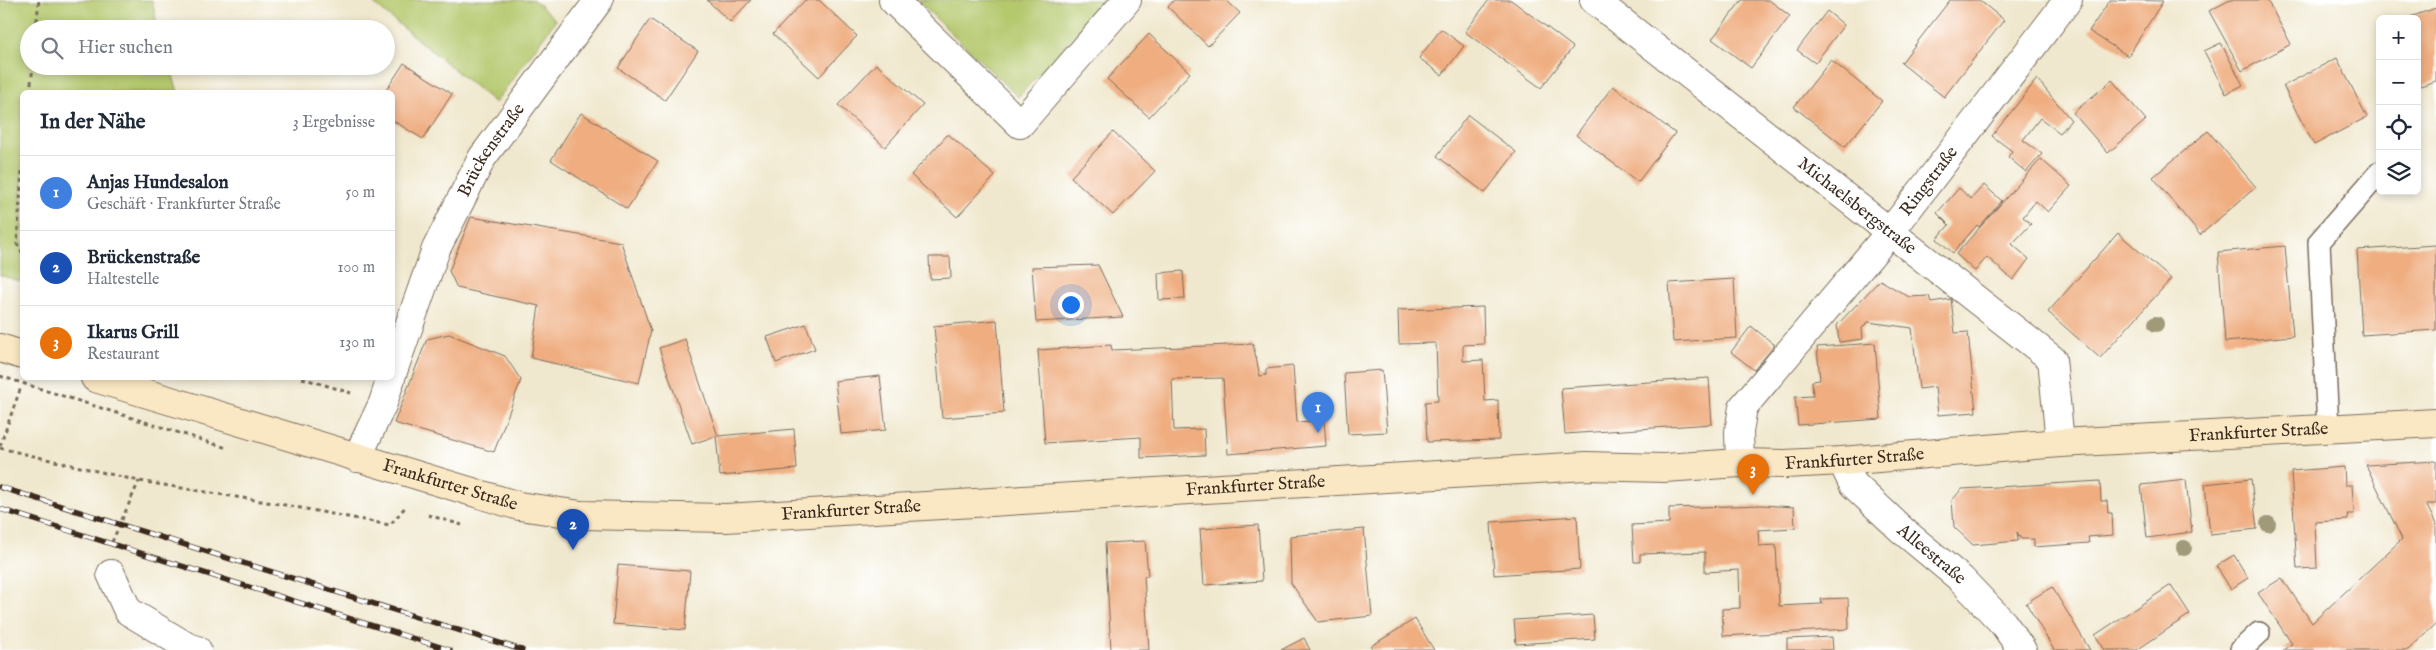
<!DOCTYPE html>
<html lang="de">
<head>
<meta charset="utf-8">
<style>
  body { margin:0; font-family:"IM FELL English",serif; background:#f2f2f3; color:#1f2937 }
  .controls { position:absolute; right:15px; top:15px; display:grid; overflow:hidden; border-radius:8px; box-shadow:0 2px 8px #0003 }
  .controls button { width:45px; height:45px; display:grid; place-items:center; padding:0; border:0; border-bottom:1px solid #e0e1e3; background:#fff; color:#1f2937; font:25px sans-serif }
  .you { position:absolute; left:1070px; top:304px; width:18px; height:18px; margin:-12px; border:4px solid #fff; border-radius:50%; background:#1a73e8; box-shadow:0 0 0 8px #1a73e833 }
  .badge { display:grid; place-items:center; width:32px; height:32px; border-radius:50%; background:#1f6fb2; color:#fff; font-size:16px; font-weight:700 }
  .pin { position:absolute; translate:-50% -41px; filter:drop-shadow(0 1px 2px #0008) }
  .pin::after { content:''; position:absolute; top:26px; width:18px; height:15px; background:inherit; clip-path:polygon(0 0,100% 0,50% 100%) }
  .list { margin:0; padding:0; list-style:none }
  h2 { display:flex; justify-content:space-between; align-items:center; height:65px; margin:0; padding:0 20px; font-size:21px }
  h2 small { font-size:16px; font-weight:400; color:#747a83 }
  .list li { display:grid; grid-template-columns:32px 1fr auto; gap:15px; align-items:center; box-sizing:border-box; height:75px; padding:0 20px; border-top:1px solid #e0e1e3 }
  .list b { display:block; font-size:19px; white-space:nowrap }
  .list p { margin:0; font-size:16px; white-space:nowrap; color:#747a83 }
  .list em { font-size:16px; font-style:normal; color:#747a83 }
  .icon { flex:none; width:28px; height:28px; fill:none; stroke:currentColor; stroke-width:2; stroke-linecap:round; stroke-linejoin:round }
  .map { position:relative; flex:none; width:2436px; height:650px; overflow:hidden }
  .search { position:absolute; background:#fff; box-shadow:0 2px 8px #0003; left:20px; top:20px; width:375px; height:55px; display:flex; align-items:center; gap:12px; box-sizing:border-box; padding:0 18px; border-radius:28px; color:#747a83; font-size:19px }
  .panel { position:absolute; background:#fff; box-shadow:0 2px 8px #0003; left:20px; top:90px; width:375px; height:290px; border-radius:8px }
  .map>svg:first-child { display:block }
  .green { fill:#b4c86c; stroke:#787945 }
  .building { fill:#efad80 }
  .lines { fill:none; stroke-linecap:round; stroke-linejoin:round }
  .lane-casing { stroke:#7a6c5c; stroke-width:24 }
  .street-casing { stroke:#7a6c5c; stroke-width:30 }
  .secondary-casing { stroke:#7a6c5c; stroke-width:30 }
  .path { stroke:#7a6c5c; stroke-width:3; stroke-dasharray:4 4; stroke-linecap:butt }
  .lane { stroke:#fff; stroke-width:21 }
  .street { stroke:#fff; stroke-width:28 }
  .secondary { stroke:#fae7c3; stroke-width:28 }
  .rail-casing { stroke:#3b2a1e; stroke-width:5.5 }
  .rail { stroke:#fff; stroke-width:4; stroke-dasharray:11; stroke-linecap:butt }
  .path-bridge { stroke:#7a6c5c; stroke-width:3; stroke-dasharray:4 4; stroke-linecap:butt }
  .tree { fill:#a0997a }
  .labels { text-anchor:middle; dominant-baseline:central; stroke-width:4; stroke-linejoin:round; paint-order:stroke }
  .street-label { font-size:18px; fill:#3b2a1e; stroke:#fff }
</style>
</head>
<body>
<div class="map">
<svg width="2436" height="650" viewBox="0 0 2436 650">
  <rect width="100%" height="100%" fill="#fff"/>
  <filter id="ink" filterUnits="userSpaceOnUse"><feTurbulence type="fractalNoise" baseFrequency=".02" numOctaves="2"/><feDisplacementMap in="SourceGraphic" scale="10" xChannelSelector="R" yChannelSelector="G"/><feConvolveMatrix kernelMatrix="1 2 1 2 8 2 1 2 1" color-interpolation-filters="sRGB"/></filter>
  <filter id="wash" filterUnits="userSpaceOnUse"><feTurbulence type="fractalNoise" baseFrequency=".0096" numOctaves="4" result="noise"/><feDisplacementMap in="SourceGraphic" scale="20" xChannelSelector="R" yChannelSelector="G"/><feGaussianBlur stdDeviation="1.12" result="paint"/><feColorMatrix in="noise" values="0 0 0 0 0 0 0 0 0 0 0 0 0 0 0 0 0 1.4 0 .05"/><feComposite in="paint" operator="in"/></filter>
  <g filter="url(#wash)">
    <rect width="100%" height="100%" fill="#f0e8ce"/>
    <g class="green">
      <path d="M0 0H152L158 29H29V66H170L178 92H22V282L0 275Z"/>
      <path d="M376 0H534L556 20 495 103 373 3Z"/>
      <path d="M917 0H1106L1018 97Z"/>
    </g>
    <g id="blocks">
      <g class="building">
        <path d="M707 0H751L730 22Z"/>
        <path d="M805 0H819L857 36 819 77 773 34Z"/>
        <path d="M1174 0H1226L1240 13 1208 46 1168 7Z"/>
        <path d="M1489 0H1511L1573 47 1541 88 1465 32Z"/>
        <path d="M1742 0H1769L1790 16 1751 68 1712 39Z"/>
        <path d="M1950 0H1979L2004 20 1944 97 1901 63Z"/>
        <path d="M2110 0 2163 1 2128 56 2089 31Z"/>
        <path d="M2230 0H2267L2291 44 2242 71 2209 11Z"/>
        <path d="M2436 8V81L2420 86 2417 79V19L2407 18Z"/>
        <path d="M1827 11 1844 25 1815 63 1797 50Z"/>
        <path d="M650 19 698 51 665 100 618 68Z"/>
        <path d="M1441 29 1464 46 1442 75 1419 58Z"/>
        <path d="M1149 34 1190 73 1149 117 1107 79Z"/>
        <path d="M2221 43 2243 85 2226 94 2204 51Z"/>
        <path d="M2337 58 2367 117 2314 145 2283 86Z"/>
        <path d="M1831 60 1882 101 1845 147 1794 107Z"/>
        <path d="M404 63 452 94 423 139 392 120V92H385Z"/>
        <path d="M876 64 923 105 885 147 838 105Z"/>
        <path d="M2037 79 2071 120 2060 133 2040 118 2023 140 2042 154 2026 172 2008 157 2012 151 1992 136Z"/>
        <path d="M2112 80 2146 120 2108 153 2073 113Z"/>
        <path d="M1613 86 1675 133 1638 182 1576 135Z"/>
        <path d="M581 113 658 161 627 209 551 160Z"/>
        <path d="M1468 115 1516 152 1485 193 1437 156Z"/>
        <path d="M2208 131 2256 187 2200 235 2153 177Z"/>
        <path d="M1113 132 1155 171 1113 215 1071 177Z"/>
        <path d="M948 134 995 176 957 217 911 175Z"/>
        <path d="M2041 159 2071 186 2048 212 2036 201 2023 217 2031 224 2012 244 2029 259 2013 280 1987 257 1975 271 1956 254Z"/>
        <path d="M1984 185 2002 201 1979 227 1977 225 1953 253 1937 239 1949 225 1937 213 1959 188 1971 199Z"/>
        <path d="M471 217 621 242 651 331 639 383 531 358 539 306 457 288 449 271Z"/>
        <path d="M2118 233 2171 279 2100 358 2048 312Z"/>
        <path d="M2436 245V330L2362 335 2357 250Z"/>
        <path d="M2285 246 2293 336 2225 342 2218 252Z"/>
        <path d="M929 257H950L951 278 930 279Z"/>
        <path d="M1098 265 1123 317 1036 322 1032 267Z"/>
        <path d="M1183 271 1185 299 1159 300 1158 273Z"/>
        <path d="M1734 279 1737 338 1673 342 1669 283Z"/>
        <path d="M1880 280 1909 297 1929 296 1931 302 1951 299 1955 333 1968 332 1976 412 1938 415 1935 387 1919 389 1912 328 1868 322 1862 328 1863 339 1839 342 1837 325Z"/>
        <path d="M1483 307 1484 344 1463 345V361L1483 360 1485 401 1498 400 1499 440 1427 442 1425 402 1438 401 1436 343 1399 344 1398 310Z"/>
        <path d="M997 320 1004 413 942 418 934 326Z"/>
        <path d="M806 324 815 349 776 363 767 337Z"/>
        <path d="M1751 326 1775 345 1754 370 1731 352Z"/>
        <path d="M449 334 505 356 521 380 494 452 394 423 427 339Z"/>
        <path d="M685 339 718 436 794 429 797 469 720 476 716 436 692 444 659 348Z"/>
        <path d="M1875 343 1881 419 1798 425 1795 397 1813 396 1812 381 1820 380 1817 347Z"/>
        <path d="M1253 344 1260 376 1266 375V369L1293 366 1297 422 1324 420 1326 446 1228 454 1223 378 1172 379 1174 430 1204 429 1205 455 1141 458V437L1045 443 1038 350 1111 345 1112 350Z"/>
        <path d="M1382 370 1387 432 1348 434 1344 373Z"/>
        <path d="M880 376 886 430 841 434 835 381Z"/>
        <path d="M1709 378 1712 424 1565 434 1561 388Z"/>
        <path d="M2436 461V504H2426L2436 524V624L2408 650H2283L2292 644 2258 593 2282 578 2312 623 2402 539 2366 465Z"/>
        <path d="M2344 467 2345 485H2352L2354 514H2347L2348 520 2315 522 2317 568 2297 569 2291 471Z"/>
        <path d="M2251 479 2257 529 2210 534 2205 484Z"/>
        <path d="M2186 480 2192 532 2147 538 2141 485Z"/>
        <path d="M2100 481 2101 501H2107L2108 513H2112L2113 535 2088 537 2089 543 2034 547V539H2021L2017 532 2018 541 1973 545 1954 527 1952 500 1962 489Z"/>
        <path d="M1762 505 1794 507 1795 528 1758 530 1759 546 1776 545 1779 606 1822 604 1821 599 1848 598 1849 629 1723 636 1722 609 1740 608 1739 570 1705 572V552L1640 554V562H1634L1632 525 1669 523V508Z"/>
        <path d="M1577 516 1580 569 1494 575 1491 522Z"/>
        <path d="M1258 525 1262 581 1204 585 1200 529Z"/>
        <path d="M1364 529 1372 616 1318 622 1291 583 1290 536Z"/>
        <path d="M1145 541 1148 576H1144L1149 650H1111L1105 543Z"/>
        <path d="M2234 555 2248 578 2231 589 2216 566Z"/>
        <path d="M618 565 690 571 685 630 613 624Z"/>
        <path d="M2171 585 2190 614 2137 650H2105L2095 635Z"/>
        <path d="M2052 587 2090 650H2054L2026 603Z"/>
        <path d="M1593 615 1595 639 1516 644 1514 620Z"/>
        <path d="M1415 619 1434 650H1373L1371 646Z"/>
        <path d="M1832 637 1833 650H1787V639Z"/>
        <path d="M1304 638 1310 650H1281Z"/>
      </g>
    </g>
  </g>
  <g filter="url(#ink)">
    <use href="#blocks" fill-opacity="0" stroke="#7a6c5c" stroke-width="1"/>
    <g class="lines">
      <defs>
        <g id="lane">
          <path d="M2328 429 2319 242 2380 172"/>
          <path d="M2241 650 2259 633"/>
        </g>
        <g id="street">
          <path d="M893 0 1020 124 1127 0"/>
          <path id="s1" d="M1594 0 2052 359 2060 443"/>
          <path id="s2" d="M392 374 436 249 482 158 599 0"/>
          <path d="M357 458 383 403 391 378"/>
          <path id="s3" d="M1842 461 1853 484 1902 530 1961 579 2003 623 2022 650"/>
          <path id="s4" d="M1740 463 1739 432 1743 407 1891 231 2068 0"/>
          <path d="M111 574 128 611 186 646 197 650"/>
        </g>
        <g id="secondary">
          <path d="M0 348 22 355"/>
          <path id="s5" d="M95 378 519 506 581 515 726 518 1586 466 1664 468 1740 463 1785 464 1842 461 2060 443 2436 423"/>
        </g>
      </defs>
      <use href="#lane" class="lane-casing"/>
      <use href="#street" class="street-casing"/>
      <use href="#secondary" class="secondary-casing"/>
      <g class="path">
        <path d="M36 29 39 0"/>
        <path d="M30 92 33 66"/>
        <path d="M22 171 17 244 22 252"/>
        <path d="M302 378 351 393"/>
        <path d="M0 446 21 387"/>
        <path d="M0 448 139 481 285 505 390 525 407 505"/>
        <path d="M428 515 462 525"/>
        <path d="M112 542 139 481"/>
      </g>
      <use href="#lane" class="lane"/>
      <use href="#street" class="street"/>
      <use href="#secondary" class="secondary"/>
      <defs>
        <g id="rail">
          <path d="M0 487 522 650"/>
          <path d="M0 509 450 650"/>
        </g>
      </defs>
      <use href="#rail" class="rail-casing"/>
      <use href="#rail" class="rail"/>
      <path class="path-bridge" d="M0 376 227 448"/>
    </g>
    <g class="tree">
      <circle cx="2156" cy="324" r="8"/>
      <circle cx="2268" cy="524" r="8"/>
      <circle cx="2184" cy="548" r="8"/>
    </g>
  </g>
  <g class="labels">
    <g class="street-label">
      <text stroke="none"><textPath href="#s2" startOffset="246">Brückenstraße</textPath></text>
      <text stroke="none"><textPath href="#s4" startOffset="349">Ringstraße</textPath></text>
      <text stroke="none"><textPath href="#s1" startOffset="334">Michaelsbergstraße</textPath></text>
      <text stroke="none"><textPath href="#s5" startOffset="2186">Frankfurter Straße</textPath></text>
      <text stroke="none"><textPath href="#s5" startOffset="1781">Frankfurter Straße</textPath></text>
      <text stroke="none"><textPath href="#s5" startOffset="371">Frankfurter Straße</textPath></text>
      <text stroke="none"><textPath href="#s5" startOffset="1181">Frankfurter Straße</textPath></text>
      <text stroke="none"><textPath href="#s5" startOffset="776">Frankfurter Straße</textPath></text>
      <text stroke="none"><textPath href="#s3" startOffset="131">Alleestraße</textPath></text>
    </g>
  </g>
</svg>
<div class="controls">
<button>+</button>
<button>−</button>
<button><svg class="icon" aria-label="locate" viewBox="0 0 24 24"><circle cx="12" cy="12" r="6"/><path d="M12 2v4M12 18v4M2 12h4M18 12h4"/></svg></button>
<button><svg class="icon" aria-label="layers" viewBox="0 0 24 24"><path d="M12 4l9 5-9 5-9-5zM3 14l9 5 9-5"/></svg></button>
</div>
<div class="you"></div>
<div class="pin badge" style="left:1318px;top:433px;background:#3f7fe0">1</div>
<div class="pin badge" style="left:573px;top:550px;background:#1a4fb4">2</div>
<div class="pin badge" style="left:1753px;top:495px;background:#e8710a">3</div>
<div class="search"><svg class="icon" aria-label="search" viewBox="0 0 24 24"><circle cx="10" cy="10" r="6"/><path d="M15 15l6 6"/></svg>Hier suchen</div>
<section class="panel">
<h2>In der Nähe<small>3 Ergebnisse</small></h2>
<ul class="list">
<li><span class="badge" style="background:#3f7fe0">1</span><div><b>Anjas Hundesalon</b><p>Geschäft · Frankfurter Straße</p></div><em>50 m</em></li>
<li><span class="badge" style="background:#1a4fb4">2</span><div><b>Brückenstraße</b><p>Haltestelle</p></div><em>100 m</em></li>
<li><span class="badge" style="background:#e8710a">3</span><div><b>Ikarus Grill</b><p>Restaurant</p></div><em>130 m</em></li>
</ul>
</section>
</div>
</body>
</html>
